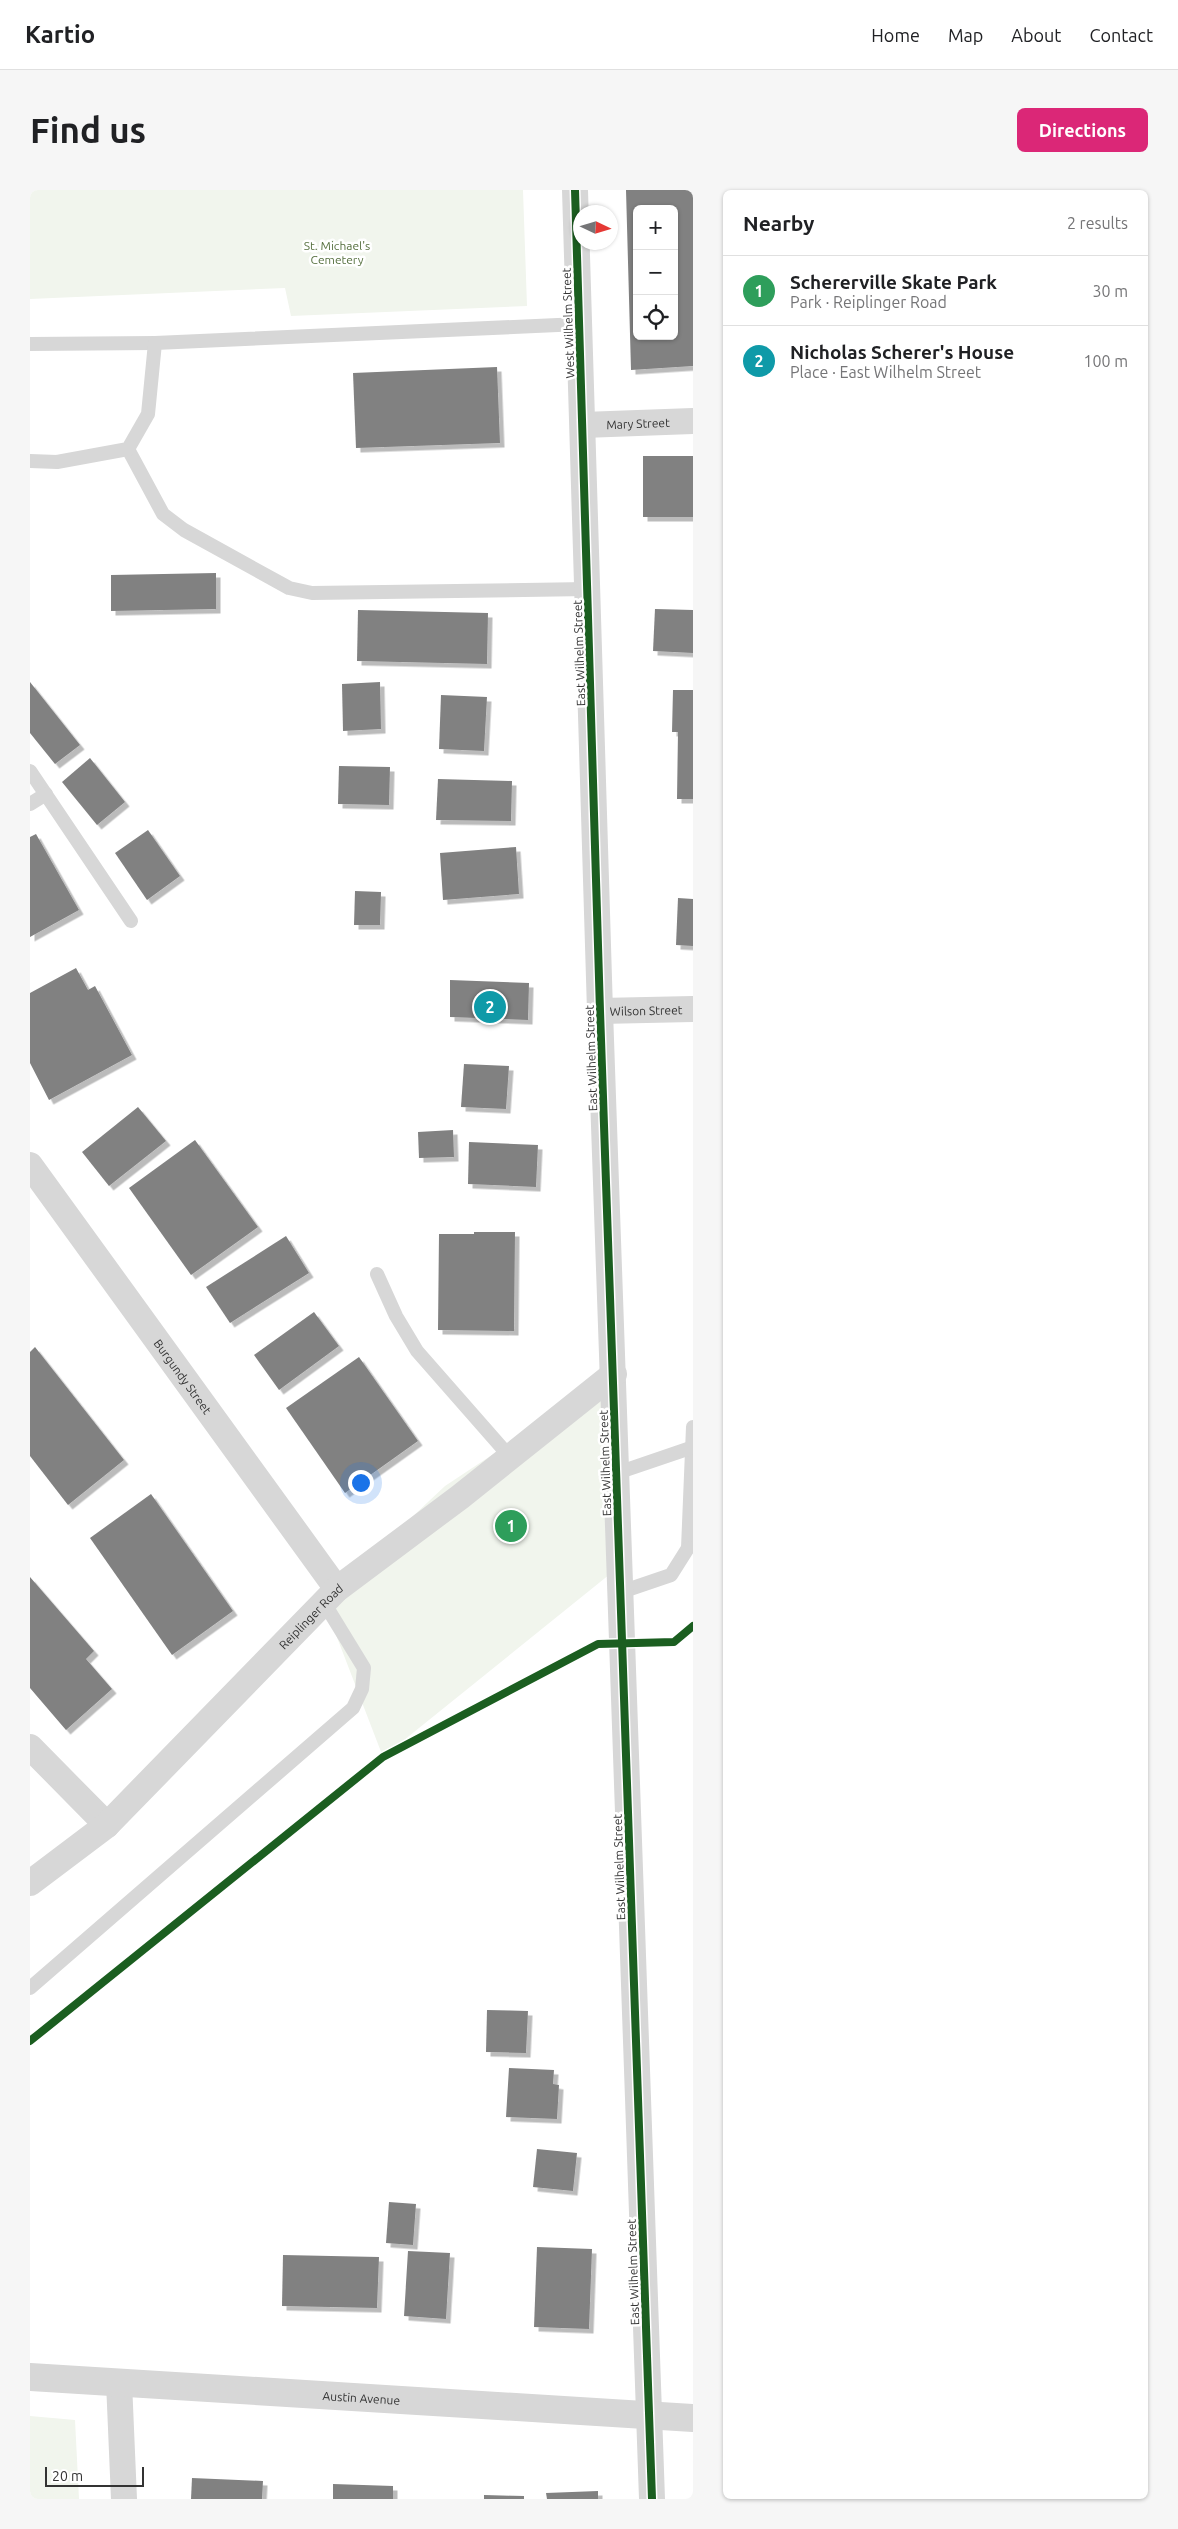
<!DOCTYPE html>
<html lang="en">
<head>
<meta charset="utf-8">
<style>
  body { margin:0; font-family:Ubuntu,sans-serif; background:#f6f6f6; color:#202124 }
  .controls { position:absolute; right:15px; top:15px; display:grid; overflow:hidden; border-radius:8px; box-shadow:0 1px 4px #0004 }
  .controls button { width:45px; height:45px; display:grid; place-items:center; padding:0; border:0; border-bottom:1px solid #e0e0e0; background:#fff; color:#202124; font:25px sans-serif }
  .compass { position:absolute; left:543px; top:15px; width:45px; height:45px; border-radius:50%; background:#fff; box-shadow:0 1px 4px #0004; rotate:94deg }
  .scale { position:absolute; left:15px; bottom:12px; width:99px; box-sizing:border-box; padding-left:5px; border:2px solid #333; border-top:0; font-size:14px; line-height:18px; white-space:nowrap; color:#333; -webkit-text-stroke:4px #fff; paint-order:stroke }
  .you { position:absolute; left:330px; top:1292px; width:18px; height:18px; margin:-12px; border:4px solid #fff; border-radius:50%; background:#1a73e8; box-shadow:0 0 0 8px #1a73e833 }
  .badge { display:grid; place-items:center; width:32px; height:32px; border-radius:50%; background:#db2777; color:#fff; font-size:16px; font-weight:700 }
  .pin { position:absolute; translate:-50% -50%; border:2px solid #fff; box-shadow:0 1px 5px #0006 }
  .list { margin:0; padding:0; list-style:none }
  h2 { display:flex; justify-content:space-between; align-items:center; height:65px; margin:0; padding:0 20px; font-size:21px }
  h2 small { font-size:16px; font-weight:400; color:#757577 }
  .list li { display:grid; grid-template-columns:32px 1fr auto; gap:15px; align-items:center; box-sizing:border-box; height:70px; padding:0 20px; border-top:1px solid #e0e0e0 }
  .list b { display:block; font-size:19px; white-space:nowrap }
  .list p { margin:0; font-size:16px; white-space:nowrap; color:#757577 }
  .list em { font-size:16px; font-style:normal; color:#757577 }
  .icon { flex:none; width:28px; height:28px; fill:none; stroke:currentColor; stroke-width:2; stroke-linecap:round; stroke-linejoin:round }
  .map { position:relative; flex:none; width:663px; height:2309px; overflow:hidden; border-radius:8px }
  header { display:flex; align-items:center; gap:30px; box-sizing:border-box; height:70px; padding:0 25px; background:#fff; border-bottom:1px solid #e0e0e0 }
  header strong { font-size:24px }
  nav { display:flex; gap:28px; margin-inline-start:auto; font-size:18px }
  .intro { display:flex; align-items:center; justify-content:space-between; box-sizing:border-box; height:120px; padding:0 30px }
  h1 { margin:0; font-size:35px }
  .button { padding:12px 22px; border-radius:8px; background:#db2777; color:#fff; font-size:18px; font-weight:700 }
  main { display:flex; gap:30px; padding:0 30px }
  aside { flex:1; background:#fff; border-radius:8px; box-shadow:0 1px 4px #0004 }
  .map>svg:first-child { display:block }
  .green { fill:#f1f5ed }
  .building { fill:#818181; fill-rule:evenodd; filter:url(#shadow) }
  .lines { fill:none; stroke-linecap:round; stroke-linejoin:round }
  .service { stroke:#d7d7d7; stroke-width:14 }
  .minor { stroke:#d7d7d7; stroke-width:26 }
  .tertiary { stroke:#d7d7d7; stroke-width:28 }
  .cycleway-casing { stroke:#fff; stroke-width:11 }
  .cycleway { stroke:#1b5e20; stroke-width:8 }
  .labels { text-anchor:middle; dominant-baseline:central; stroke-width:5; stroke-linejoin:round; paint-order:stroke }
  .park-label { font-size:12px; fill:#56703f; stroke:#fff }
  .street-label { font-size:12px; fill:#333; stroke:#fff }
</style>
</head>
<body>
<header>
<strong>Kartio</strong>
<nav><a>Home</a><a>Map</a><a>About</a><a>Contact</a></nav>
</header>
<div class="intro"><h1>Find us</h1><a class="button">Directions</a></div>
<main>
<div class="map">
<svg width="663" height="2309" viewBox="0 0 663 2309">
  <defs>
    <filter id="shadow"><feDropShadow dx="4.5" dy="4.5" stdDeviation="0" flood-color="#0004"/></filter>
  </defs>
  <rect width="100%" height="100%" fill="#fff"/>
  <g class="green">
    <path d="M0 0H493L497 116 261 126 255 98 0 109Z"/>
    <path d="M584 1184 590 1376 353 1567 293 1411 415 1296Z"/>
    <path d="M0 2226 45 2230 49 2309H0Z"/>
  </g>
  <g class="building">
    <path d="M596 0H663V176L601 180ZM607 19H644V146H607Z"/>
    <path d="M467 177 470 253 326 258 323 183Z"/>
    <rect x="613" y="266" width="50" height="61"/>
    <path d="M186 383V419L81 421V385Z"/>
    <path d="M625 419 663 420V463L623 461Z"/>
    <path d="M328 420 458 423 457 474 327 471Z"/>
    <path d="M0 492 50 555 25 574 0 543Z"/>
    <path d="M350 492 351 539 313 541 312 494Z"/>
    <path d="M643 500H663V609H647L648 542H642Z"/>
    <path d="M411 505 457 507 454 561 409 559Z"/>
    <path d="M60 568 95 612 67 635 32 592Z"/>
    <path d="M309 576 360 577 359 615 308 614Z"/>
    <path d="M408 589 482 591 481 631 406 630Z"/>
    <path d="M118 640 150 686 117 710 85 663Z"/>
    <path d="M6 644 49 720 0 747V647Z"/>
    <path d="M486 657 489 704 413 710 410 663Z"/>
    <path d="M325 701 351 702 350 735H324Z"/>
    <path d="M648 708 663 709V756L646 755Z"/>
    <path d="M46 778 58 800 65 796 102 865 19 910 0 873V803Z"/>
    <path d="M420 790 499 793 498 830 420 827Z"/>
    <path d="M434 874 479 876 476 919 431 917Z"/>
    <path d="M108 917 136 951 79 996 52 962Z"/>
    <path d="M423 940 424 967 389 968 388 942Z"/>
    <path d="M165 950 228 1037 161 1085 99 998Z"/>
    <path d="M439 952 508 955 506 997 438 994Z"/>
    <path d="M444 1042H485L484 1141 408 1140 409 1044H444Z"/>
    <path d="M256 1046 279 1083 200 1133 176 1097Z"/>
    <path d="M284 1122 309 1156 249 1200 224 1165Z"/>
    <path d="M5 1157 94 1270 38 1315 0 1266V1162Z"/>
    <path d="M329 1167 388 1251 315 1303 256 1218Z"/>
    <path d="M121 1304 203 1421 142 1465 60 1348Z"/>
    <path d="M0 1387 64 1461 56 1469 82 1499 36 1540 0 1498Z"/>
    <path d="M457 1820 498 1821 496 1863 456 1862Z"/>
    <path d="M479 1878 524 1880 523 1894 529 1895 527 1929 476 1927Z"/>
    <path d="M507 1959 547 1963 543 2001 503 1997Z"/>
    <path d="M359 2012 386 2014 383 2055 356 2053Z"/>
    <path d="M507 2057 562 2059 559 2139 504 2137Z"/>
    <path d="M378 2061 420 2063 416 2129 374 2126Z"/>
    <path d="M253 2065 349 2067 347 2118 252 2116Z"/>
    <path d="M162 2288 233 2291 232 2309H161Z"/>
    <path d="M303 2294 363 2296V2309H303Z"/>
    <path d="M568 2301V2309H517L516 2303Z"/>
    <path d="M454 2305 494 2306V2309H454Z"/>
  </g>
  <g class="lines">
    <g class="service">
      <path d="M0 154 125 153"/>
      <path d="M98 259 133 324 154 340 259 398 282 403 558 399"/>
      <path d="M0 271 27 272 98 259 118 224 125 153 550 134"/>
      <path d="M0 581 101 731"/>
      <path d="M0 614 16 604"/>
      <path d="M347 1084 366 1126 387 1161 480 1267"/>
      <path d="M663 1237 658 1358 663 1354"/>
      <path d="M587 1283 663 1257"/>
      <path d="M591 1402 641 1385 658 1358"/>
      <path d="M0 1798 323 1518 332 1499 334 1478 293 1411"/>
    </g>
    <g class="minor">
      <path d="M545 0 570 821 622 2309"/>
      <path id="s1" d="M553 235 663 231"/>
      <path id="s2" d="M570 821 663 819"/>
      <path id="s3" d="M0 975 307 1399"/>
      <path d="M0 1557 77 1635"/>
      <path id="s4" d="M0 1693 77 1635 307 1399 430 1307 584 1184"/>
      <path d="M89 2192 94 2309"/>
    </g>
    <path class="tertiary" id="s5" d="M0 2187 663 2228"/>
    <defs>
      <g id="cycleway">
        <path d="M545 0 570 821 622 2309"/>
        <path d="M0 1851 353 1567 568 1454 644 1452 663 1436"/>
      </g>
    </defs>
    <use href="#cycleway" class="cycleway-casing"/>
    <use href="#cycleway" class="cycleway"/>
  </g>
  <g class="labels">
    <g class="park-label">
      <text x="307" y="55">St. Michael's<tspan x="307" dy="14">Cemetery</tspan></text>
    </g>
    <g class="street-label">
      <text transform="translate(538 133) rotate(-92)">West Wilhelm Street</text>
      <text stroke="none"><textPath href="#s1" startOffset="55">Mary Street</textPath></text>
      <text transform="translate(549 463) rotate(-92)">East Wilhelm Street</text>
      <text stroke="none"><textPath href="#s2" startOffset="46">Wilson Street</textPath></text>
      <text transform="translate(561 868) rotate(-92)">East Wilhelm Street</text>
      <text stroke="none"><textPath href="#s3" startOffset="261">Burgundy Street</textPath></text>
      <text transform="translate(575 1273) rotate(-92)">East Wilhelm Street</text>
      <text stroke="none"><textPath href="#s4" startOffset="388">Reiplinger Road</textPath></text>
      <text transform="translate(589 1677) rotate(-92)">East Wilhelm Street</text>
      <text transform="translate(603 2082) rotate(-92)">East Wilhelm Street</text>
      <text stroke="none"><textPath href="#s5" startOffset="332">Austin Avenue</textPath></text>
    </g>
  </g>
</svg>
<div class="controls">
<button>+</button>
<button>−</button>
<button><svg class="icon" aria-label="locate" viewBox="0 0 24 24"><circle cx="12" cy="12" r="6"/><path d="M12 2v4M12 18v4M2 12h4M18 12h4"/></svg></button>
</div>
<svg class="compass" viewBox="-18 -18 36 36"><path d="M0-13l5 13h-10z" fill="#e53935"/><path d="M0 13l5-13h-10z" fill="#757577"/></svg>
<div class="scale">20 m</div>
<div class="you"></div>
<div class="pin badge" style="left:481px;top:1336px;background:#2e9e5b">1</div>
<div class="pin badge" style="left:460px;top:817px;background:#0f9aa8">2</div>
</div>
<aside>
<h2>Nearby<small>2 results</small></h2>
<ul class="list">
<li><span class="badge" style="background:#2e9e5b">1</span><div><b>Schererville Skate Park</b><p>Park · Reiplinger Road</p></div><em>30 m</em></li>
<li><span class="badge" style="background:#0f9aa8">2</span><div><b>Nicholas Scherer's House</b><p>Place · East Wilhelm Street</p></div><em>100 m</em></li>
</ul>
</aside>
</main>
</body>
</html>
